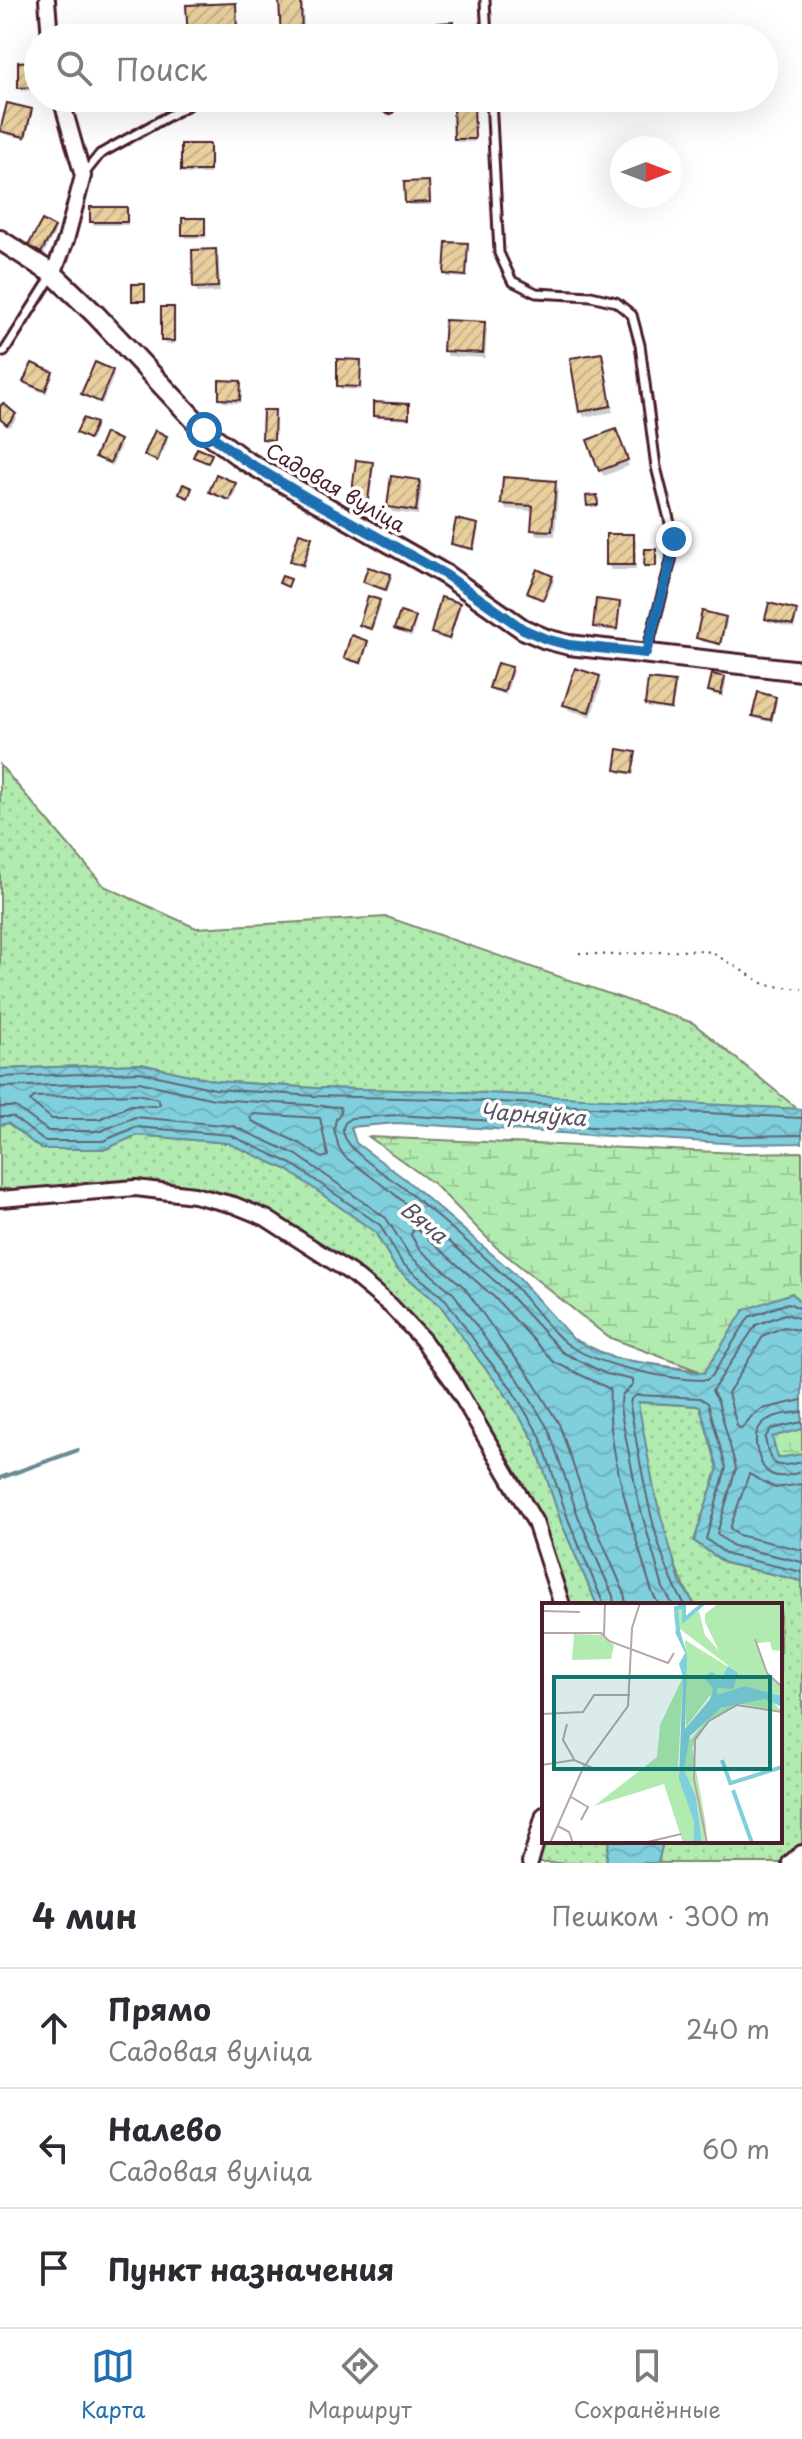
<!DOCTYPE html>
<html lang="ru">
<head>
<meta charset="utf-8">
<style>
  body { margin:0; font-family:"Playpen Sans",sans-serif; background:#f7f7f7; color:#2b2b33 }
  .compass { position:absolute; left:610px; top:136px; width:72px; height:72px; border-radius:50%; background:#fff; box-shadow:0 8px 32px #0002; rotate:90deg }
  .stop { position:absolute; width:24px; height:24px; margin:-18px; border:6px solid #1f6fb2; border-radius:50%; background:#fff }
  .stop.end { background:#1f6fb2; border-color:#fff; box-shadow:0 2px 8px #0008 }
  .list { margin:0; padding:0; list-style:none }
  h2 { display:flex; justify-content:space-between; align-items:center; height:104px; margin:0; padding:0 32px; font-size:34px }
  h2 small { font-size:26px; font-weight:400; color:#7c7c81 }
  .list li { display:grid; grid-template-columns:52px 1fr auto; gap:24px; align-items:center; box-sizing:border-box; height:120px; padding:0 32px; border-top:2px solid #e1e1e2 }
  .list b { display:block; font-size:30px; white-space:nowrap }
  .list p { margin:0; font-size:26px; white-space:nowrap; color:#7c7c81 }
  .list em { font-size:26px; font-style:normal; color:#7c7c81 }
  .icon { flex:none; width:44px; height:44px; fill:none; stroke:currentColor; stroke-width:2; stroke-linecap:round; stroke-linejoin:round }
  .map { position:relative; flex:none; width:802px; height:1863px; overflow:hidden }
  .search { position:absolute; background:#fff; box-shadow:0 8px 32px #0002; left:24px; right:24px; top:24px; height:88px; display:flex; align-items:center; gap:20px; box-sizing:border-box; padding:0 28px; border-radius:44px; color:#7c7c81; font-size:30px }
  .sheet { height:464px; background:#fff }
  nav { display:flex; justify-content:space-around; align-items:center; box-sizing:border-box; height:112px; border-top:2px solid #e1e1e2; background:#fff; font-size:22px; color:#7c7c81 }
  nav a { display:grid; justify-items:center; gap:4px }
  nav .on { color:#1f6fb2 }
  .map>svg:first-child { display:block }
  .grass { fill:url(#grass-dots); stroke:#7e856d; stroke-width:2 }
  .wetland { fill:url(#wetland-marsh); stroke:#7e856d; stroke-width:2 }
  .water { fill:url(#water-waves); stroke:#6a8996; stroke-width:2 }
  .shadow { fill:#0003 }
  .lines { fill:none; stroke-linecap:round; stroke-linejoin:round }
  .shore { stroke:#606572; stroke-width:2 }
  .stream { stroke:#6a8996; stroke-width:4 }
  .building { fill:url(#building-hatch); stroke:#4a1f2b; stroke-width:2 }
  .service-casing { stroke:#4a1f2b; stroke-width:13 }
  .minor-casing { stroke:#4a1f2b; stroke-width:20 }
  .tertiary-casing { stroke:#4a1f2b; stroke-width:24 }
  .path { stroke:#4a1f2b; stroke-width:2; stroke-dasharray:2 6; stroke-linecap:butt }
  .service { stroke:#fff; stroke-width:7 }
  .minor { stroke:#fff; stroke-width:14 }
  .tertiary { stroke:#fff; stroke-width:18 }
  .route { stroke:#1f6fb2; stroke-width:10 }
  .labels { text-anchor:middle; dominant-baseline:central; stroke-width:7; stroke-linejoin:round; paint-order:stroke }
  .street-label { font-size:20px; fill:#4a1f2b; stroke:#fff }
  .water-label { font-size:22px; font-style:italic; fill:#5a5460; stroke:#fff }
  .inset-river { fill:none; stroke:#80cfdd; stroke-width:4 }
  .inset-road { fill:none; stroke:#b7a5aa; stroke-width:2 }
  .view { fill:#0f766e; fill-opacity:0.15; stroke:#0f766e; stroke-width:4 }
  .inset-edge { fill:none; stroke:#4a1f2b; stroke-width:4 }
</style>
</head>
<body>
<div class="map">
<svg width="802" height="1863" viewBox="0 0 802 1863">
  <defs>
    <pattern id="grass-dots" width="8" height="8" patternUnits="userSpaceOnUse" patternTransform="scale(2)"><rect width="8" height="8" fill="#b1ebaf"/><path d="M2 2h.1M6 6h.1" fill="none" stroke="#9ac997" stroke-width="1.8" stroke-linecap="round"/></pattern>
    <pattern id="wetland-marsh" width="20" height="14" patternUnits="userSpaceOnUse" patternTransform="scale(2)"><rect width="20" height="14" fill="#b1ebaf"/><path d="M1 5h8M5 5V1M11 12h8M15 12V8" fill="none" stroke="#9ac997"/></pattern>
    <pattern id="water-waves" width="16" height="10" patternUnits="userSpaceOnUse" patternTransform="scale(2)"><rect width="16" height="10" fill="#80cfdd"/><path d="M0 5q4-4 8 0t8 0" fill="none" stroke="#70b1be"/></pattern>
    <pattern id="building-hatch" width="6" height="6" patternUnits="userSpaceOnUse" patternTransform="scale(2)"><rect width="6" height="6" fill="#e8cf9e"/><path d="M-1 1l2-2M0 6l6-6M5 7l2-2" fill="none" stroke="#c8b188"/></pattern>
  </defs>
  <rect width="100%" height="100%" fill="#fff"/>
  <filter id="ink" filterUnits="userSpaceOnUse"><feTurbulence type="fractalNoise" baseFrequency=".0125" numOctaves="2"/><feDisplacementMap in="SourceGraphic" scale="16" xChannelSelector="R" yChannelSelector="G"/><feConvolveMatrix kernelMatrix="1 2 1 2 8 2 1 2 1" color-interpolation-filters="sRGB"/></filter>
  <g filter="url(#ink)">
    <g class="grass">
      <path d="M0 765 104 886 196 928 387 917 693 1023 799 1110 442 1091 315 1088 216 1081 141 1064 0 1069Z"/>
      <path d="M8 1123 41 1149H106L136 1135 228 1143 288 1170 375 1232 396 1268 440 1305 502 1389 534 1440 561 1522 597 1605H562L553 1575 479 1423 391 1306 266 1218 136 1188 0 1201V1125Z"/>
      <path d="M637 1402 700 1406 718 1468 725 1563 802 1581V1853L790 1863H658L663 1841H780V1605H695C660 1551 649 1466 637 1402Z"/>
      <path d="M544 1815V1841H609L606 1863H530Z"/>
    </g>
    <path class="wetland" d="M369 1137 739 1153 802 1152V1581L725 1563 694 1541 718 1468 700 1406 637 1402 573 1339 613 1358 699 1371 608 1337 496 1247 434 1184Z"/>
    <g class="water">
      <path d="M141 1064 216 1081 315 1088 442 1091 802 1109V1143L740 1144 397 1123 351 1127 356 1143 405 1179 516 1275 573 1339 613 1358 704 1373 744 1310 792 1293 802 1304V1429L772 1437 778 1458 802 1454V1581L725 1563 694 1541 718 1468 700 1406 638 1402 655 1495 680 1582 695 1605H597L561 1522 534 1440 502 1389 480 1362 440 1305 396 1268 375 1232 288 1170 228 1143 137 1135 106 1149H41L8 1123 0 1125V1069Z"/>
      <path d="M609 1841H663L658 1863H606Z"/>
    </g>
    <g class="shadow">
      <path d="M281 0H301L303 4 304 38H283Z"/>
      <path d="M235 6 238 11 239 38H190Z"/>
      <path d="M34 63 37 90 22 91 20 87Z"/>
      <path d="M82 98H100V111H84Z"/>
      <path d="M316 98H340V99L317 100Z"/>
      <path d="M473 105 475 142H458L456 139Z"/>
      <path d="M30 111 32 114 26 139 4 134 2 131Z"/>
      <path d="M209 146 210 174H185L183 170Z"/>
      <path d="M428 183 431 205H409L407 202Z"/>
      <path d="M126 209 128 225H94L92 222Z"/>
      <path d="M204 220 206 238H186L184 234Z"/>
      <path d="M53 229 55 232 43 256 32 249 30 246Z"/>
      <path d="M467 245V278L448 277 446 274Z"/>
      <path d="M215 251 219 257 220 292 198 293 195 287Z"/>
      <path d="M173 309 175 344H165L163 341Z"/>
      <path d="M484 324 487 330 485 358 448 356 445 350Z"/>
      <path d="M601 355 604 361 613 412 584 417 581 411Z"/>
      <path d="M360 362 361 390 341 389 339 386Z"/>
      <path d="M112 372 114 375 102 404 85 397 83 394Z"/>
      <path d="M51 374 53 377 46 394 28 386 26 382Z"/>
      <path d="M239 383 241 403 223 402 221 399Z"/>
      <path d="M408 406 409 420 377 418 375 415Z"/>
      <path d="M0 409 15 415 17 418 10 427 0 419Z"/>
      <path d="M274 412 275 443 266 442 264 439Z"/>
      <path d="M94 425 96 428 91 441 80 436 79 433Z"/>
      <path d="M166 437 168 441 158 463 148 458 147 455Z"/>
      <path d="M619 437 629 466 604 476 600 470Z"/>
      <path d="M119 442 121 445 112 466 99 460 97 457Z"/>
      <path d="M372 464 374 467 368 511 354 509 352 505Z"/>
      <path d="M419 482 422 488 418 515 392 512 389 506Z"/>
      <path d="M555 483 558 489 555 536 536 535 533 529 534 511 506 509 503 503Z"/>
      <path d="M235 485 237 488 231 502 213 495 211 491Z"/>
      <path d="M477 526 479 529 474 551 455 547 453 544Z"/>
      <path d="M633 536 636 541V570H611L608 564Z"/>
      <path d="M310 539 312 542 304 568 294 564 292 561Z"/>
      <path d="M390 576 392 579 387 592 367 585 365 582Z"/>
      <path d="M552 577 554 581 545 602 531 596 529 593Z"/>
      <path d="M379 602 381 605 372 631 363 628 361 625Z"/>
      <path d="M459 604 460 608 450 641 435 636 433 633Z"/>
      <path d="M619 604 620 607 618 632 597 629 595 626Z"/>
      <path d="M796 611 798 615 794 628 769 622 767 618Z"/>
      <path d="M415 618 416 622 412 637 398 632 396 629Z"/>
      <path d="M725 618 727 622 721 646 700 641 698 638Z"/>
      <path d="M366 642 368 646 362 665 349 661 347 657Z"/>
      <path d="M511 669 513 672 506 695 493 691 492 687Z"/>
      <path d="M599 677 602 683 591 717 569 710 565 704Z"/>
      <path d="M724 679 726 682 723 697 712 694 710 691Z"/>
      <path d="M674 684 676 688 672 711 649 708 647 705Z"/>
      <path d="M775 699 777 702 772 722 756 719 754 715Z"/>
      <path d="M634 754 636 757 633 775 619 773 617 769Z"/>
    </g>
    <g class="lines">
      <g class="shore">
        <path d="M0 1077 140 1072 215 1089 314 1096 441 1099 802 1118"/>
        <path d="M0 1087 139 1082 214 1099 340 1107 341 1112 336 1119 334 1129 339 1148 345 1157 393 1193 503 1288 562 1352 606 1374 633 1380V1385L622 1395 620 1408 638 1500 663 1588 673 1605"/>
        <path d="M138 1094 158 1099 160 1104 157 1106 131 1105 99 1119H52L30 1101 34 1097Z"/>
        <path d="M0 1107H16L48 1131H101L135 1117 233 1126 297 1155 386 1218 410 1256 454 1294 494 1351 518 1379 549 1430 578 1516 613 1596 614 1605"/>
        <path d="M254 1114 320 1118 328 1156 322 1158 301 1144 252 1121 250 1117Z"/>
        <path d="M0 1117H13L44 1141H103L136 1127 230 1135 292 1164 380 1225 402 1263 446 1300 486 1357 509 1385 540 1436 568 1519 604 1605"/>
        <path d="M802 1135 740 1136 397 1115 351 1118C320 1136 388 1176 401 1186 438 1217 478 1249 512 1283 528 1300 552 1334 570 1346 601 1366 669 1380 706 1380L712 1376 749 1317 788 1303 802 1309"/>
        <path d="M802 1319 785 1314 756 1325 712 1391 718 1401 736 1468 717 1534 733 1546 802 1562"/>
        <path d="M802 1331 784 1327 764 1335 728 1393 737 1426 741 1429 752 1416 762 1409 802 1400"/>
        <path d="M802 1412C773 1414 748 1420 758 1454 761 1462 763 1470 771 1474 781 1479 792 1474 802 1472"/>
        <path d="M802 1422 771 1429 765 1438C771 1468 773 1468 802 1462"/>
        <path d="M802 1484 775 1488 749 1474 730 1528 738 1535 802 1550"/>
        <path d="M626 1605 624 1592 589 1511 559 1424 527 1372 504 1344 464 1287 419 1249 411 1235 413 1230H418L494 1297 554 1362 610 1389C605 1446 635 1535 652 1592L659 1605"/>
        <path d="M685 1605C653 1555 641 1465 630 1406L631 1399 637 1395 700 1398 708 1403 726 1468 706 1539 728 1555 802 1572"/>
      </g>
      <path class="stream" d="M0 1478 78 1450"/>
    </g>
    <g class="building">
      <path d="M279 0H301L302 38H281Z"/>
      <path d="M236 3 237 38H188L186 5Z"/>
      <path d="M453 22 454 38H424L423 24Z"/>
      <path d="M400 26V38H379V27Z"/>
      <path d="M35 61 36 87 18 88V62Z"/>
      <rect x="80" y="98" width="19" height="10"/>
      <path d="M7 103 32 109 25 137 0 131Z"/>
      <path d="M474 103 475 139H454L453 104Z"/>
      <rect x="181" y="144" width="29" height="27"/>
      <path d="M429 181 430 202 405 203 404 182Z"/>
      <rect x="90" y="207" width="37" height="15"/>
      <rect x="182" y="218" width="23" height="17"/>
      <path d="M42 220 55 227 41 253 28 246Z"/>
      <path d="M446 242 468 243 466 276 444 274Z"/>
      <path d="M216 249 218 287 193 288 192 250Z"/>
      <rect x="132" y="284" width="13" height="17"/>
      <rect x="161" y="307" width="13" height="34"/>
      <path d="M445 320 485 322 483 353 443 351Z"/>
      <path d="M602 353 611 406 579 412 570 358Z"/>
      <path d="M337 359 361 360 360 387 337 386Z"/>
      <path d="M95 362 113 370 100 402 81 394Z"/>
      <path d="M32 363 53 372 45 391 23 382Z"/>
      <path d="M219 380 241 381 240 400 219 399Z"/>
      <path d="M373 402 409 404V418L373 416Z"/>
      <path d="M3 403 16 414 7 425 0 419V406Z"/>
      <path d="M263 410H275L274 440 262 439Z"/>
      <path d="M83 418 96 423 89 439 76 433Z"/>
      <path d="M616 429 628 460 599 471 587 440Z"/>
      <path d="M155 430 167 436 157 461 144 455Z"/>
      <path d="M105 433 120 440 110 463 95 457Z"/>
      <path d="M197 448 212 454 208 463 193 457Z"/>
      <path d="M356 460 373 462 367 508 350 506Z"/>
      <path d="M216 474 236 483 229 500 209 492Z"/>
      <path d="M308 476 324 483 320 492 304 486Z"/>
      <path d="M391 476 420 480 416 511 387 507Z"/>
      <path d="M503 477 556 481 552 531 531 530 533 506 501 504Z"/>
      <path d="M183 484 192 488 188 498 179 494Z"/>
      <path d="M597 495 598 505 587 506 586 496Z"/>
      <path d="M456 519 478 524 473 549 451 544Z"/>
      <path d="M299 533 312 537 303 565 290 561Z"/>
      <rect x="606" y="534" width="28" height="31"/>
      <path d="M645 549H656V566H644Z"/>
      <path d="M368 567 391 574 386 590 363 582Z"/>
      <path d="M537 569 553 576 543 600 527 593Z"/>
      <path d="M282 576 291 579 288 587 279 583Z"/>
      <path d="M368 596 380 600 371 629 359 625Z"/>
      <path d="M441 597 460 603 449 639 431 633Z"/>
      <path d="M596 599 620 602 617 629 593 627Z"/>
      <path d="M769 603 797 610 793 625 765 619Z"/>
      <path d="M702 611 726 617 720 644 696 638Z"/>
      <path d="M400 612 416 617 410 634 394 629Z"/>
      <path d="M351 635 368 641 361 663 344 658Z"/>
      <path d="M497 663 512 667 504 692 489 688Z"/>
      <path d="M575 668 600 676 589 712 563 705Z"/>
      <path d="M712 674 725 677 721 694 708 691Z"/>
      <path d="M648 679 675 682 671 709 645 705Z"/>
      <path d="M758 692 776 697 771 720 752 716Z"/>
      <path d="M618 749 636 752 632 773 615 770Z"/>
    </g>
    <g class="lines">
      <defs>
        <g id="service">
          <path d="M485 0 487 38"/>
          <path d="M376 98 389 109"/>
          <path d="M491 98 499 253 512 281 536 293 591 296 616 302 632 315 640 345 656 467 674 539 671 561 647 651"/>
          <path d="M84 174 100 154 201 98"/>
          <path d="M4 352 52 276"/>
        </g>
        <g id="minor">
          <path d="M47 0 50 38"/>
          <path d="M53 274 66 240 83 176 61 98"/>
          <path d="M0 1199 136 1188 194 1195 234 1205 266 1218 351 1273 391 1306 422 1339 452 1380 535 1522 562 1605"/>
          <path d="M530 1863 544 1815"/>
          <path d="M790 1863 802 1853"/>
        </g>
        <path id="tertiary" d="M0 240 53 274 96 315 204 430 244 460 446 575 523 629 546 639 569 645 802 671"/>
      </defs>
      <use href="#service" class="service-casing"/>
      <use href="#minor" class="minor-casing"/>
      <use href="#tertiary" class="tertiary-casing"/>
      <path class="path" d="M579 953 610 955 698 950 711 952 766 985 802 989"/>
      <use href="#service" class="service"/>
      <use href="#minor" class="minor"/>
      <use href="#tertiary" class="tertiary"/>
    </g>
  </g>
  <g class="lines" filter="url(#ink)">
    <path class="route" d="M204 430 244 460 306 497 446 575 523 629 546 639 569 645 646 653 671 561 674 539"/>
  </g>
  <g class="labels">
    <g class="street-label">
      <text transform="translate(336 487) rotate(30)">Садовая вуліца</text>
    </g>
    <g class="water-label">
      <text transform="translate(533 1113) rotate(4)">Чарняўка</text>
      <text transform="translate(425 1221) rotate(39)">Вяча</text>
    </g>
  </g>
  <g transform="translate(542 1603)">
    <rect width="240" height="240" fill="#fff"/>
    <path d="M177 0H240V48L230 47 228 39 215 40 225 70 240 84V93L203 83 175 93V85L196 70 134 23 132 13 138 2 143 5 141 17 157 8 163 32 177 48 163 19V11ZM32 31 59 32 72 42 69 56 30 57ZM141 74 136 164 152 219 151 240H141L122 181 52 203 115 154 118 122ZM204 96H229L240 109 199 101 167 118 150 144 164 222 165 240H160L154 194 142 166 145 140 173 108Z" fill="#b1ebaf"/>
    <path d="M143 37 196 70 191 86 175 85V93L167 100 169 91 144 124Z" fill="#b1ebaf"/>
    <path d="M137 24 145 52 143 126 169 95 171 85 162 75 170 68 179 77 186 63 196 70 191 86 175 85V92L203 83 240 93V104L223 96 179 105 148 133 142 166 154 194 160 240H151L152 219 137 176 141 74 137 61 143 50 133 29Z" fill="#80cfdd"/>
    <path class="inset-river" d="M136 29 134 5 142 3V17L162 0M180 157 189 182M189 180 240 164M191 187 210 240"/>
    <path class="inset-road" d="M0 8 38 9M0 30H59L67 38 126 60 132 50M62 32 63 0M213 36 225 70 240 84M0 111 41 109 52 92H88M25 121 21 137 32 156M0 162 32 157 53 166M29 194 46 204 39 217M16 223 27 229 31 240M8 240 41 165 86 103 90 25 98 0M101 240 139 231M165 240 152 176 153 136 167 118 195 102 240 109"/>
    <path class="view" d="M12 74H228V166H12Z"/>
    <rect width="240" height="240" class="inset-edge"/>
  </g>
</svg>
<svg class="compass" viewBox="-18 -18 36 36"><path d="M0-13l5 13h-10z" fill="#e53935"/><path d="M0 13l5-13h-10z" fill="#7c7c81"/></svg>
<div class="stop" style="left:204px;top:430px"></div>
<div class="stop end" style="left:674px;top:539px"></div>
<div class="search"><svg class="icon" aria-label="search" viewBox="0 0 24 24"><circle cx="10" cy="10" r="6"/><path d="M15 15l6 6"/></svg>Поиск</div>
</div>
<section class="sheet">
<h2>4 мин<small>Пешком · 300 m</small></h2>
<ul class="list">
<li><svg class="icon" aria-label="ahead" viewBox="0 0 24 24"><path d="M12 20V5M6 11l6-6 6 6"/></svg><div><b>Прямо</b><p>Садовая вуліца</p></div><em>240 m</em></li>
<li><svg class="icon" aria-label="left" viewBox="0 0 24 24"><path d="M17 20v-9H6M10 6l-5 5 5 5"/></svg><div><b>Налево</b><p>Садовая вуліца</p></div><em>60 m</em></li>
<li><svg class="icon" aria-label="arrive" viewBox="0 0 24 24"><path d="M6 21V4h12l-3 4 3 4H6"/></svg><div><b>Пункт назначения</b></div></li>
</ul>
</section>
<nav>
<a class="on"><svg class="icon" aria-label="map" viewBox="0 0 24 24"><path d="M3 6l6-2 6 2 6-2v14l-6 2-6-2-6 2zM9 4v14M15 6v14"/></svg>Карта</a>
<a><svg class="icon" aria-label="directions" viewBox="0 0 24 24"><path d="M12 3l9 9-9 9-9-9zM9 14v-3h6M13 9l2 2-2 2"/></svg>Маршрут</a>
<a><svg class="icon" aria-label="saved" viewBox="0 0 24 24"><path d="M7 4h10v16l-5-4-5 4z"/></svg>Сохранённые</a>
</nav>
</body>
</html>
